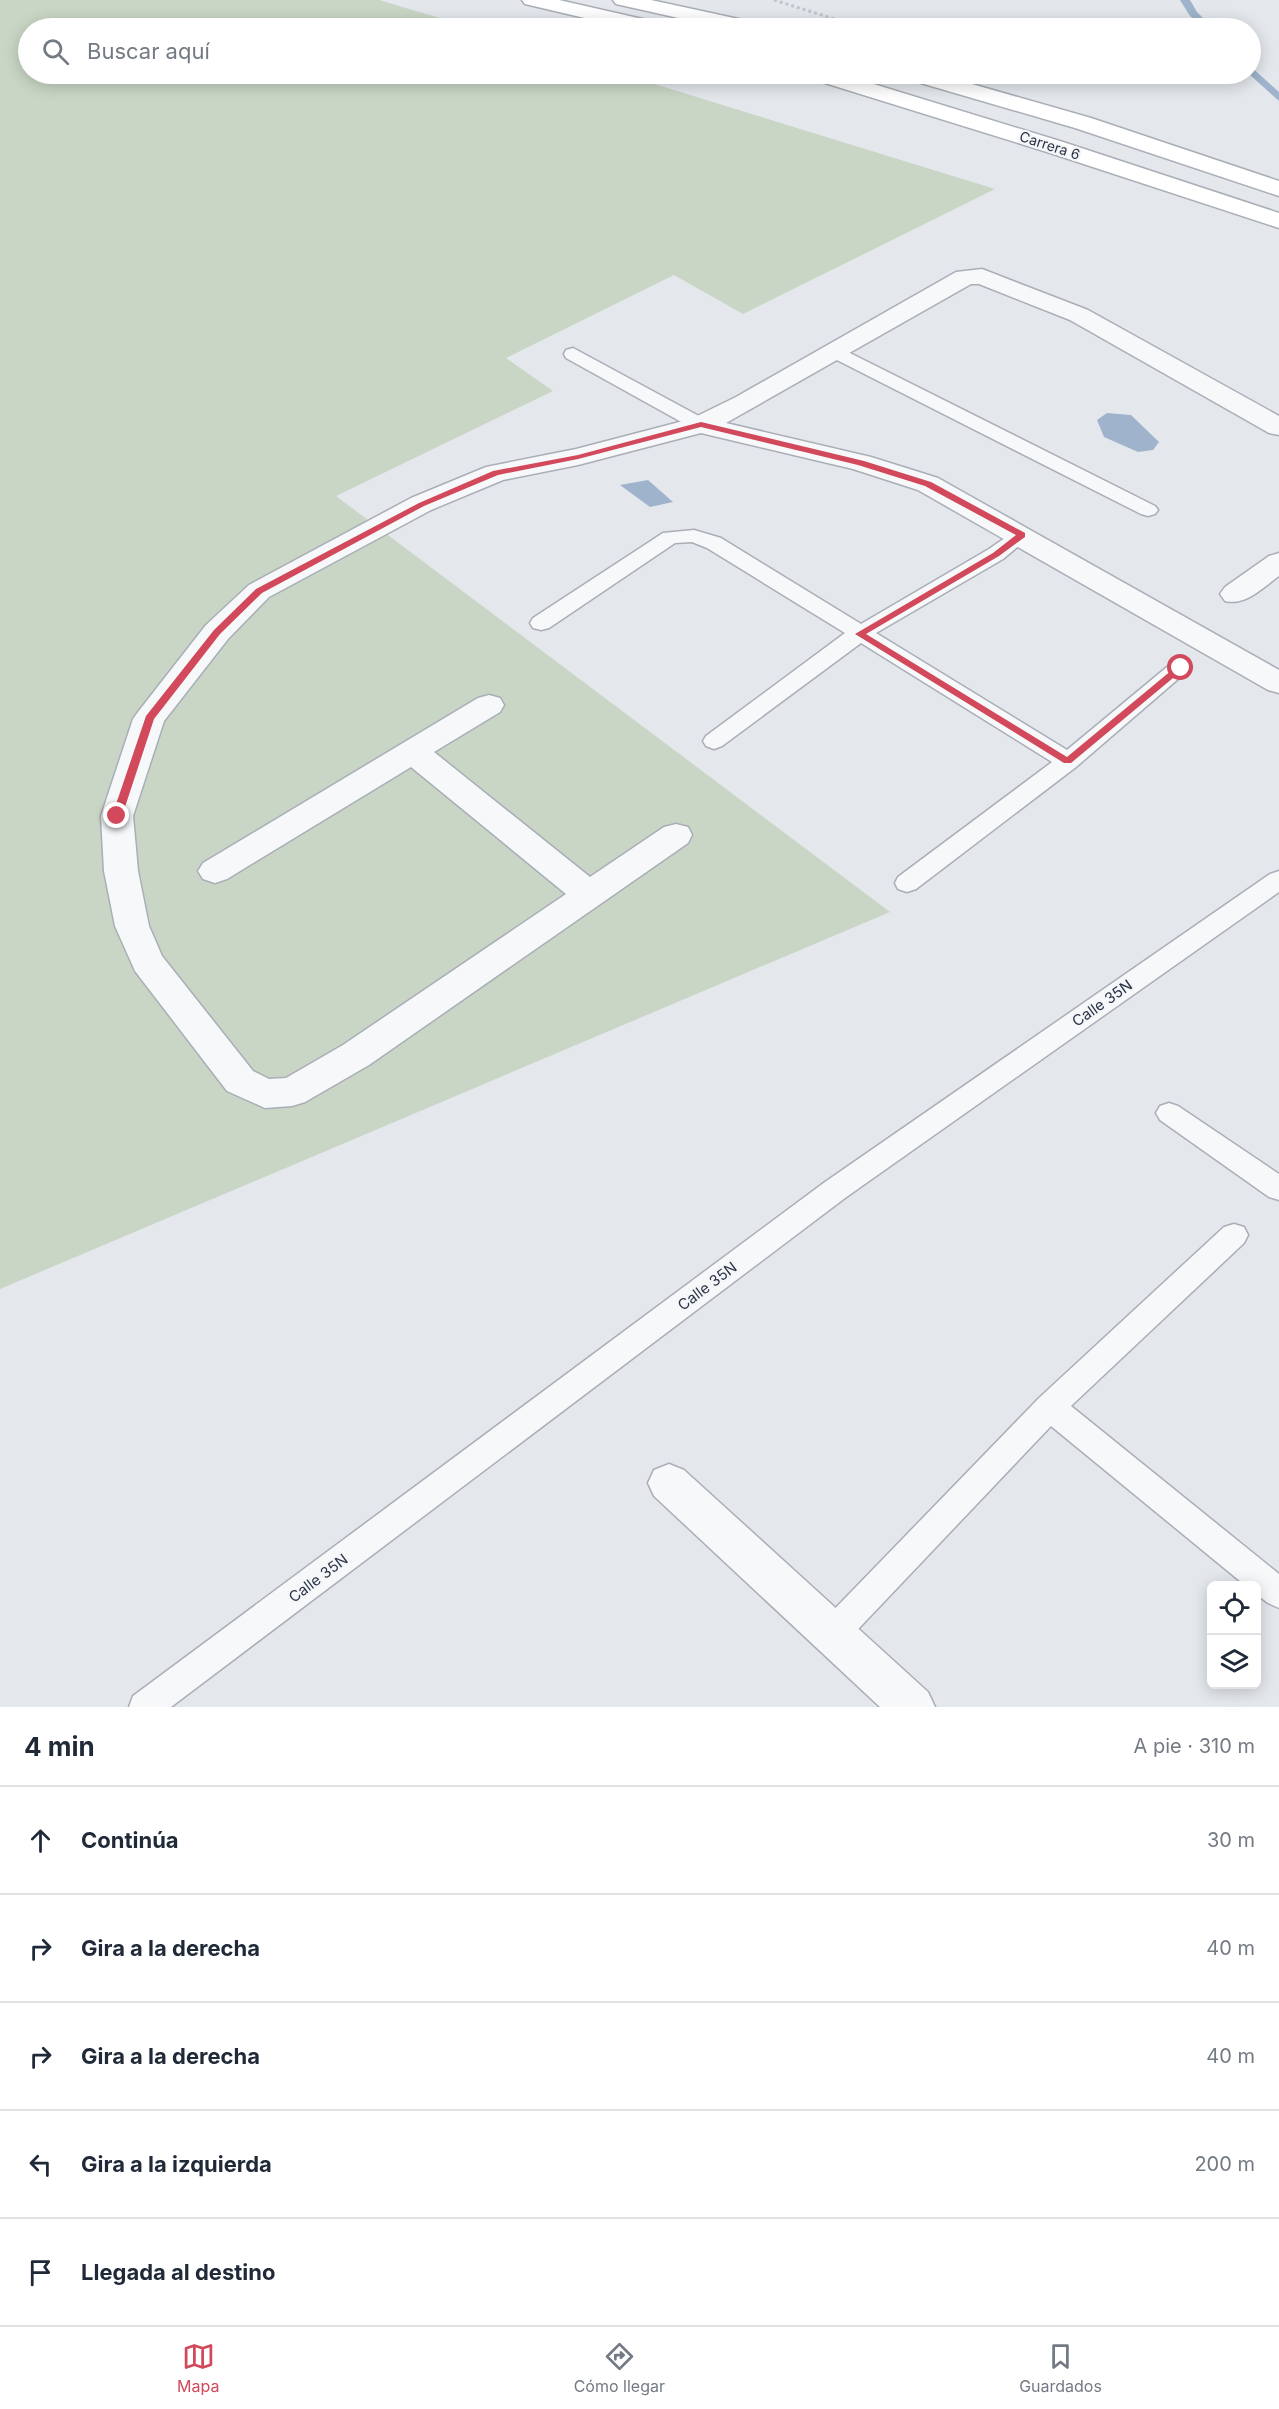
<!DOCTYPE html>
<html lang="es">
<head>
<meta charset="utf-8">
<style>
  body { margin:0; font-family:Inter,sans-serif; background:#f6f6f7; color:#1f2937 }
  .controls { position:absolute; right:18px; bottom:18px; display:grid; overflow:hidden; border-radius:9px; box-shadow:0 3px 15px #0003 }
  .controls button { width:54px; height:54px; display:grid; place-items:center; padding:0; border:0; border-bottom:2px solid #e0e1e3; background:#fff; color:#1f2937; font:30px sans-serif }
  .stop { position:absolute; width:18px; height:18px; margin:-14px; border:4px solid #d1495b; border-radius:50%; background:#fff }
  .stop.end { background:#d1495b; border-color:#fff; box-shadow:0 2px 6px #0008 }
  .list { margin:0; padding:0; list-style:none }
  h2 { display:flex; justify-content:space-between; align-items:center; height:78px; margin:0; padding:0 24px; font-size:26px }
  h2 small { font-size:20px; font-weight:400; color:#747a83 }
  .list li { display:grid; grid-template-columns:39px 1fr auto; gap:18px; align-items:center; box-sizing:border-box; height:108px; padding:0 24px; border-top:2px solid #e0e1e3 }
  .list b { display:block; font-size:22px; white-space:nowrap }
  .list em { font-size:20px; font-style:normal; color:#747a83 }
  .icon { flex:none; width:33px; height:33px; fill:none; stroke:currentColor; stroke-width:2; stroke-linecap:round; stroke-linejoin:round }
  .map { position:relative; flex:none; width:1279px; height:1707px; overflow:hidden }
  .search { position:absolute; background:#fff; box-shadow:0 3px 15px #0003; left:18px; right:18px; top:18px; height:66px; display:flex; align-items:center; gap:15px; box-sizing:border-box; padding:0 21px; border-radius:33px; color:#747a83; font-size:22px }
  .sheet { height:618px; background:#fff }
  nav { display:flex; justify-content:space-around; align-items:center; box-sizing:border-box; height:84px; border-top:2px solid #e0e1e3; background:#fff; font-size:16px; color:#747a83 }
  nav a { display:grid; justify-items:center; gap:3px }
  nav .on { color:#d1495b }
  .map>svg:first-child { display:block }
  .green { fill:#c9d6c5 }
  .water { fill:#9fb4cc }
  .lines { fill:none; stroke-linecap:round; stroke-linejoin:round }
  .stream { fill:#9fb4cc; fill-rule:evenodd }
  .lane-casing { stroke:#a9aeb7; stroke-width:3 }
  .street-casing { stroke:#a9aeb7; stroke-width:3 }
  .secondary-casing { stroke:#a9aeb7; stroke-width:3 }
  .path { stroke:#c2c5cb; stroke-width:3; stroke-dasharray:3 3; stroke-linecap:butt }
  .lane { fill:#f7f8fa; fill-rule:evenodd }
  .street { fill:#f7f8fa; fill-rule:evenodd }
  .secondary { fill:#fff; fill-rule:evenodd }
  .route { fill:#d1495b }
  .labels { text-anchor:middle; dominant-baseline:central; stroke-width:4.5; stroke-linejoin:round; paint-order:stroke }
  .far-street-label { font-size:14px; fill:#2b3445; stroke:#f4f6f9 }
  .street-label { font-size:15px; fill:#2b3445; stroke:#f4f6f9 }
</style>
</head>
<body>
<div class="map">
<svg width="1279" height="1707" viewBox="0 0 1279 1707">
  <rect width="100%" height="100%" fill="#e4e7ec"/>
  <path class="green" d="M0 0H379L473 28H28V74H622L995 189 743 314 674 275 506 358 553 391 336 496 890 912 0 1289Z"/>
  <g class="water">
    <path d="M1107 413 1131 415 1159 442 1153 450 1138 452 1104 437 1097 420Z"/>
    <path d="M648 480 673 502 650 507 620 485Z"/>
  </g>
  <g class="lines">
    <g class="stream">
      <path d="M1180 0H1190L1197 12 1213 28H1204L1190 16Z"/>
      <path d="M1250 66 1279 92V101L1249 74Z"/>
    </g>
    <defs>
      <g id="lane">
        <path d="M834 345 1155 506 1158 510 1155 514 1148 516 1141 514 827 355 825 351 827 347Z"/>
        <path d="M573 348 708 421 711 425 708 429H694L566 358 564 354 566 350Z"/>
        <path d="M1022 529 1029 531 1032 535 1003 559 876 633 1067 750 1173 662 1181 660 1189 662 1192 667 1076 767 916 889 907 892 898 889 895 883 898 877 1052 762 861 643 722 746 714 749 706 746 703 741 706 736 845 633 707 548 692 542 675 543 549 628 541 630 533 628 530 623 533 618 663 533 694 530 721 538 861 624 989 549 1015 531Z"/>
        <path d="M1279 871V892L845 1198 171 1707H129L133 1696 825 1182 1270 874Z"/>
        <path d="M1169 1103 1178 1106 1279 1174V1200L1269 1197 1160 1120 1156 1113 1160 1106Z"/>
        <path d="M1234 1224 1244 1227 1248 1235 1244 1243 1071 1406 1279 1574V1608L1268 1603 1256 1594V1586H1246L1051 1426 844 1644 833 1648 822 1644 817 1633 822 1622 1039 1398 1224 1227Z"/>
      </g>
      <g id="street">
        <path d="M982 269 1088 310 1279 416V435L1269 433 1070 320 979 284H971L726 423 871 457 938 478 1279 670V693L1268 690 918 490 853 469 701 433 578 465 503 480 431 510 269 597 228 639 164 721 133 816 138 871 149 926 162 956 253 1071 269 1079 286 1078 343 1045 566 894 411 767 227 879 215 883 203 879 198 871 203 863 478 698 489 695 500 698 504 705 500 712 434 752 590 877 664 827 676 824 688 827 692 835 688 843 369 1065 305 1102 292 1106 265 1108 227 1091 135 971 115 926 104 871 101 816 133 719 138 712 206 625 249 585 411 498 486 467 576 449 691 419 736 397 956 272Z"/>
        <path d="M1279 553V576C1262 588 1246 606 1225 601L1220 594 1225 587 1269 556Z"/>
        <path d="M669 1464 684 1470 928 1692 935 1707H880L654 1496 648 1483 654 1470Z"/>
      </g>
      <g id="secondary">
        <path d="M522 0H559L660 23 663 28H627L525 4Z"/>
        <path d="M613 0H651L757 23 760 28H723L616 4Z"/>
        <path d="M809 74H841L1063 142 1279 213V228L1047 152 812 79Z"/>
        <path d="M904 74H937L1091 118 1279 181V196L1075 128 907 79Z"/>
      </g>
    </defs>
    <use href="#lane" class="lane-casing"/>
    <use href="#street" class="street-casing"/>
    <use href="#secondary" class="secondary-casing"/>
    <path class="path" d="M774 0 863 28"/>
    <use href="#lane" class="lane"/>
    <use href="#street" class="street"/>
    <use href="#secondary" class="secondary"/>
  </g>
  <path class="route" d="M701 422 864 461 931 482 1025 533V537L999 556 866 634 1067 757 1178 665 1185 668 1071 763H1064L855 634 993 553 1016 535 925 486 858 465 701 427 578 459 498 475 424 506 262 593 220 634 154 719 122 816 117 819 113 818 112 816 146 716 214 630 256 589 419 503 493 471 578 455Z"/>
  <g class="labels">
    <g class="far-street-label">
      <text transform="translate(1050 145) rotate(18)">Carrera 6</text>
    </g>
    <g class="street-label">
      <text transform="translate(1102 1003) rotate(-35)">Calle 35N</text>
      <text transform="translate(707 1286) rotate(-37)">Calle 35N</text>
      <text transform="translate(318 1578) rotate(-37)">Calle 35N</text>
    </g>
  </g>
</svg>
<div class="controls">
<button><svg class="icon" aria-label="locate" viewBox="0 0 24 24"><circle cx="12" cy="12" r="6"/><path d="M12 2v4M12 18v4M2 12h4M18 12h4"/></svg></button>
<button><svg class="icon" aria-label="layers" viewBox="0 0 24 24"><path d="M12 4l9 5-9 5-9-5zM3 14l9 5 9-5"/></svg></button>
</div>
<div class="stop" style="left:1181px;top:668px"></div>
<div class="stop end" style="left:117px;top:816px"></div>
<div class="search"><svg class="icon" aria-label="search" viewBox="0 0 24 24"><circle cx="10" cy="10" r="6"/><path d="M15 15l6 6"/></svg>Buscar aquí</div>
</div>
<section class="sheet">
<h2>4 min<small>A pie · 310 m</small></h2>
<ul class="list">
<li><svg class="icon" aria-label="ahead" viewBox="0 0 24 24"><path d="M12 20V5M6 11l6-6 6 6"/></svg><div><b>Continúa</b></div><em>30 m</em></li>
<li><svg class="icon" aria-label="right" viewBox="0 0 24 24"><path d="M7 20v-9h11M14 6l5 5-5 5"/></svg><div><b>Gira a la derecha</b></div><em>40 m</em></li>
<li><svg class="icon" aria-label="right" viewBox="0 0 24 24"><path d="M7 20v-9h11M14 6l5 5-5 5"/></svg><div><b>Gira a la derecha</b></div><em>40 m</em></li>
<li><svg class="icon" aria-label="left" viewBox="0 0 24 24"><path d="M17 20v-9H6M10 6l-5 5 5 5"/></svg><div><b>Gira a la izquierda</b></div><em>200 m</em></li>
<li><svg class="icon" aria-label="arrive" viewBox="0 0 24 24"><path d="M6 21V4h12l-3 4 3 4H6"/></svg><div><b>Llegada al destino</b></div></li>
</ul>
</section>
<nav>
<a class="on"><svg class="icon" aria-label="map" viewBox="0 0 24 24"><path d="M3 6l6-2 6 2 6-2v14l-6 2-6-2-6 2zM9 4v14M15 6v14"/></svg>Mapa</a>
<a><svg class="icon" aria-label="directions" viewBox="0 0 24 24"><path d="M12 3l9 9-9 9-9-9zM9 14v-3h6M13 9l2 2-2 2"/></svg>Cómo llegar</a>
<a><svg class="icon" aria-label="saved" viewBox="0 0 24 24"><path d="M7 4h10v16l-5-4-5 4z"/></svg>Guardados</a>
</nav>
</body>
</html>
